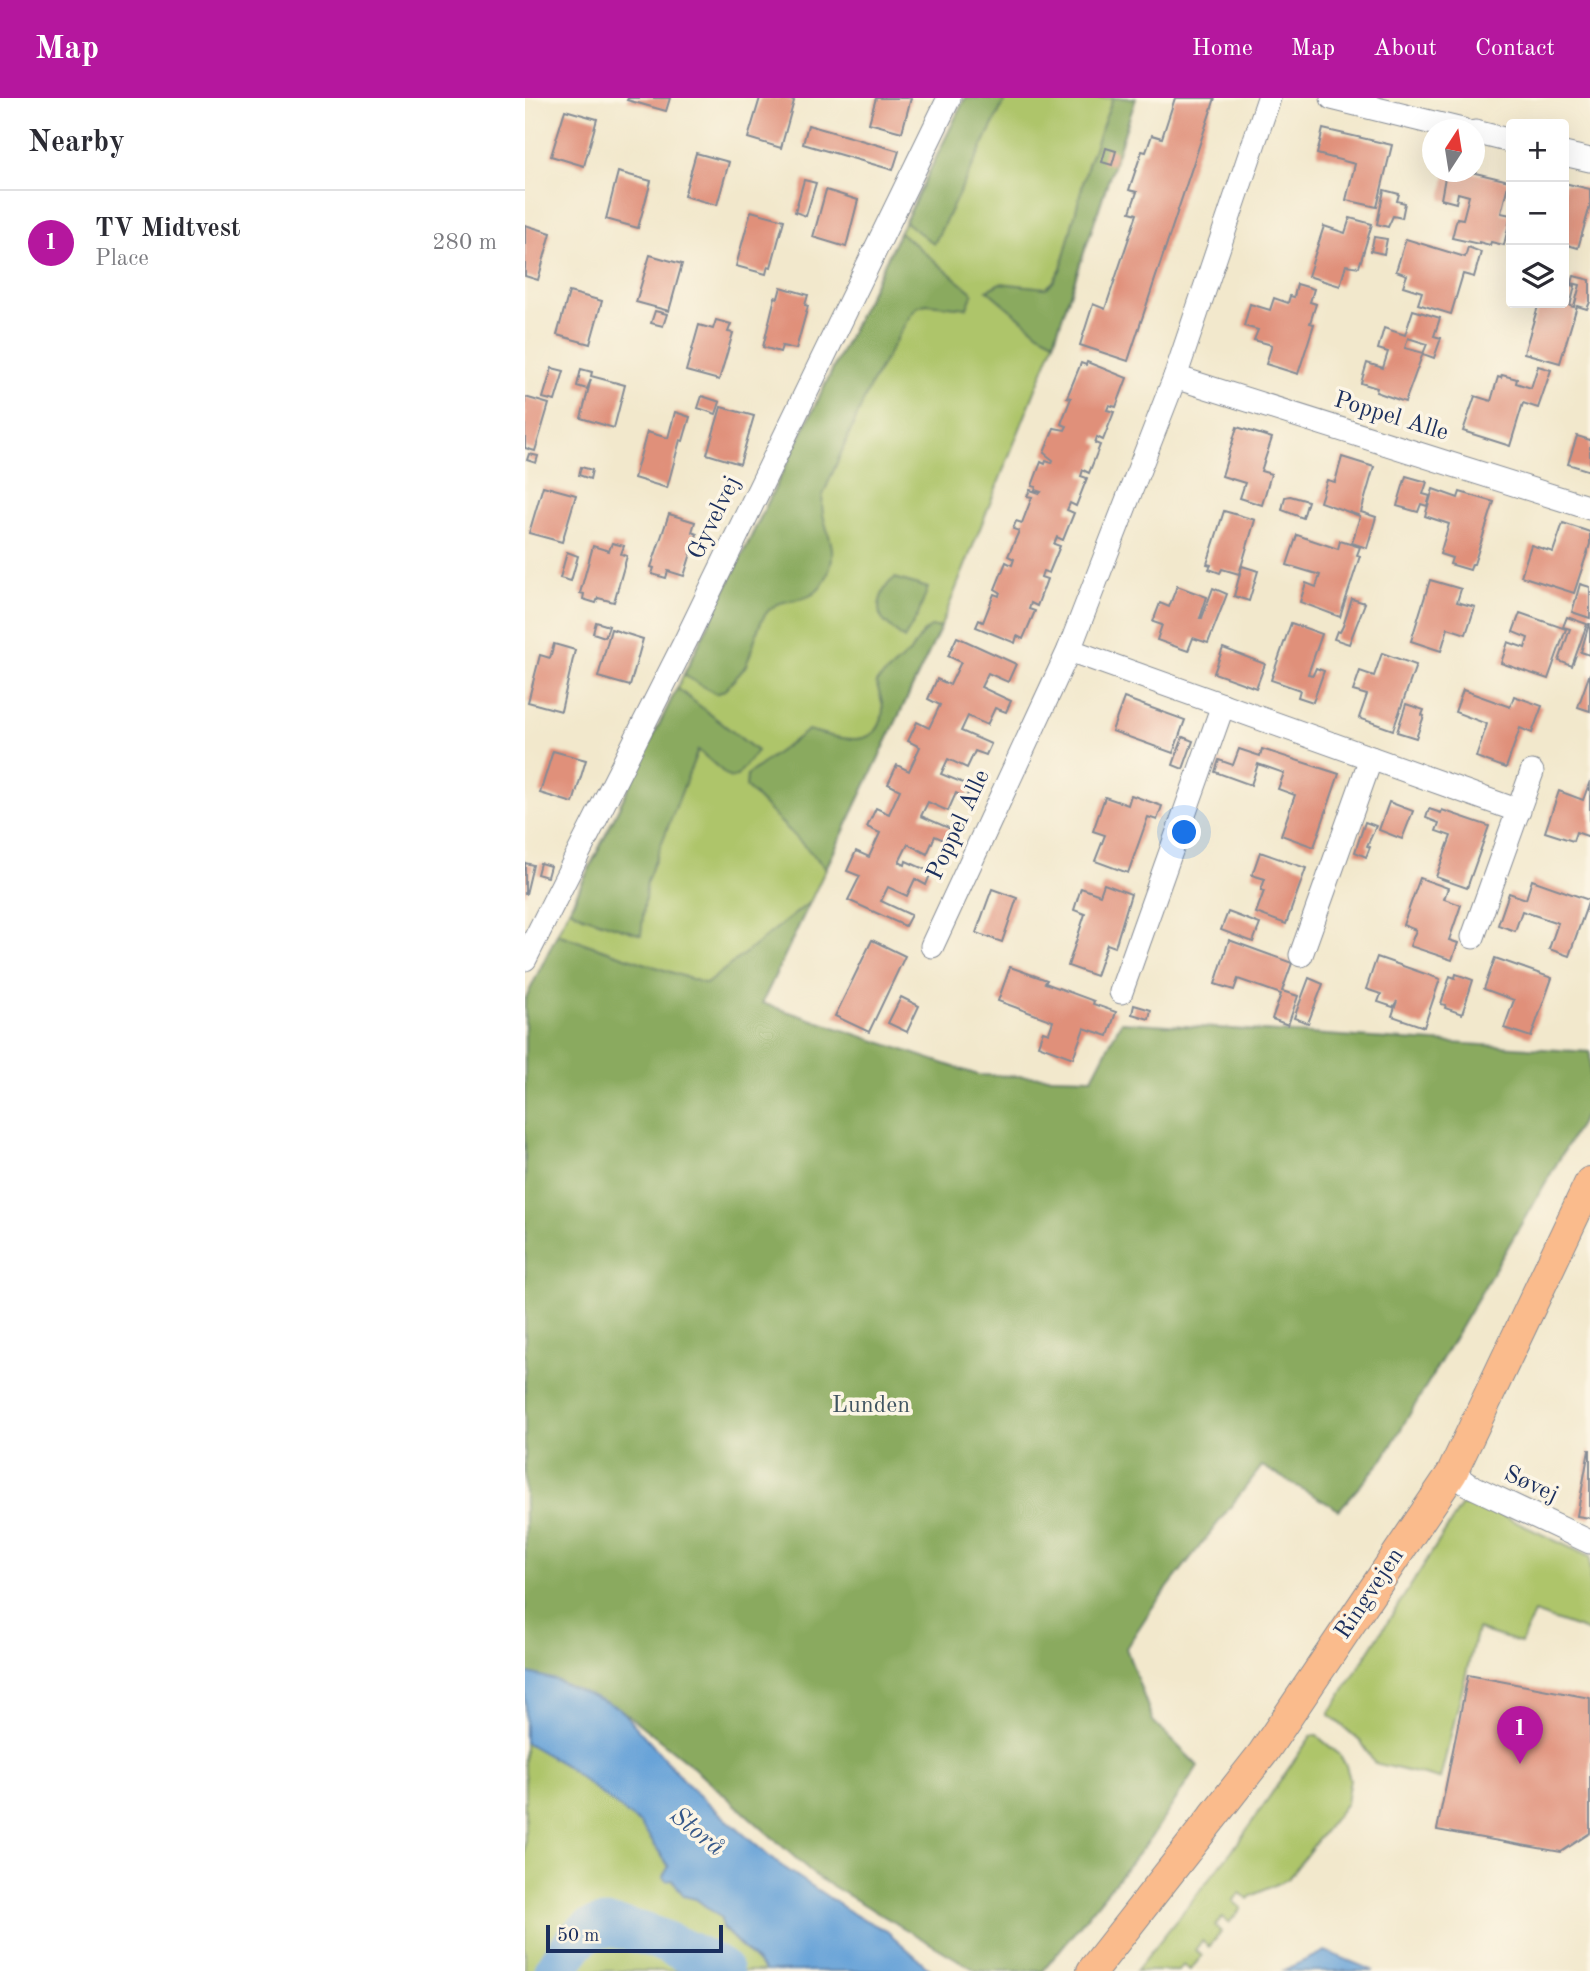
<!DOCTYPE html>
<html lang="en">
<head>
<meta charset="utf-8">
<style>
  body { margin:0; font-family:"Old Standard TT",serif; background:#f7f7f7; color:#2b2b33 }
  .controls { position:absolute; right:21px; top:21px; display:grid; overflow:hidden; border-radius:7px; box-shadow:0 7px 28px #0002 }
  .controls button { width:63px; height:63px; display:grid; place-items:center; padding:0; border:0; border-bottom:2px solid #e1e1e2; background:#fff; color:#2b2b33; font:35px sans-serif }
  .compass { position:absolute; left:897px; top:21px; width:63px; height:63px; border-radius:50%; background:#fff; box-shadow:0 7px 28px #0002; rotate:12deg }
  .scale { position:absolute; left:21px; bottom:18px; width:177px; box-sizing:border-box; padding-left:7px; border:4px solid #1b2f5e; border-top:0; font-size:19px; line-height:24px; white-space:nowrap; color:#1b2f5e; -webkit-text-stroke:5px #fcf5e5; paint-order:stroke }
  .you { position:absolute; left:660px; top:735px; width:24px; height:24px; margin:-18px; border:5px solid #fff; border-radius:50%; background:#1a73e8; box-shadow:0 0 0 10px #1a73e833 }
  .badge { display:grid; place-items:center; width:46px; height:46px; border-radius:50%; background:#b5179e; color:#fff; font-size:23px; font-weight:700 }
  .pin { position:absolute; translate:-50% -58px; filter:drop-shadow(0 2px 4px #0008) }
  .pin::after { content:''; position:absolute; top:37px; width:24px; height:21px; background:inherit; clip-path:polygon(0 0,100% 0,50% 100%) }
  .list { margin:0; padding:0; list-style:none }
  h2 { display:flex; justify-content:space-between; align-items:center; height:91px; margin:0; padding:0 28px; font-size:30px }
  h2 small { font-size:23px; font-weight:400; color:#7c7c81 }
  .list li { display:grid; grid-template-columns:46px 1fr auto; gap:21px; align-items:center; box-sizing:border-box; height:105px; padding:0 28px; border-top:2px solid #e1e1e2 }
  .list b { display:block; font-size:26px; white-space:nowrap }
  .list p { margin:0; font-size:23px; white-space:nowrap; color:#7c7c81 }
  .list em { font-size:23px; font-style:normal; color:#7c7c81 }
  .icon { flex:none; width:38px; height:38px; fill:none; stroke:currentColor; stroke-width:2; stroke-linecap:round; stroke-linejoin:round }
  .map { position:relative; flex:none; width:1065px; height:1873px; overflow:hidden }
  header { display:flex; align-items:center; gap:42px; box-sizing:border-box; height:98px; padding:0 35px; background:#b5179e; color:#fff }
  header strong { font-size:33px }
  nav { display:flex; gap:38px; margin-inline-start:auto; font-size:24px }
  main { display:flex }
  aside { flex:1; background:#fff }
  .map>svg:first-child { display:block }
  .green { fill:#aec56a; stroke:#647a64; stroke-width:2 }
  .forest { fill:#8aaa5e; stroke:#526c5e; stroke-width:2 }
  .water { fill:#67a3d8; stroke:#41699b; stroke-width:2 }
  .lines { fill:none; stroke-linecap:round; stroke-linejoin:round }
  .river { stroke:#67a3d8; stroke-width:42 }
  .building { fill:#e0907a }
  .minor-casing { stroke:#868c95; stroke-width:25 }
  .major-casing { stroke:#868c95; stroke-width:32 }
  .minor { stroke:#fff; stroke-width:23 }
  .major { stroke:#fabb8c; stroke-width:30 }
  .labels { text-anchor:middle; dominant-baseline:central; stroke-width:7; stroke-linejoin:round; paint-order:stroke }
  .street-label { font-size:24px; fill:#1b2f5e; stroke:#fcf5e5 }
  .park-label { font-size:24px; fill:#405461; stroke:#fcf5e5 }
  .water-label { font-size:26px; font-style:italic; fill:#365889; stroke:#fcf5e5 }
</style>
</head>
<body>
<header>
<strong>Map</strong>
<nav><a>Home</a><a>Map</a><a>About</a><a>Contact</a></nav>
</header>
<main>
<aside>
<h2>Nearby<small></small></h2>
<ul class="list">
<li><span class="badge">1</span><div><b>TV Midtvest</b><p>Place</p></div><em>280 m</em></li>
</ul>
</aside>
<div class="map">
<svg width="1065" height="1873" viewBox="0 0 1065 1873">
  <rect width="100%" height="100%" fill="#fcf5e5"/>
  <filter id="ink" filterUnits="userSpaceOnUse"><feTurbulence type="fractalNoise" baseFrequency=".0143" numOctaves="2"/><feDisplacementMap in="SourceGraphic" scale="14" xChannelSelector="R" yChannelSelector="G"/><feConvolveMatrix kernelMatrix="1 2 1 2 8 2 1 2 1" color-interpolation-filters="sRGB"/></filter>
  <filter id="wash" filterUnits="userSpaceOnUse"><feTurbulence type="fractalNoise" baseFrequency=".00686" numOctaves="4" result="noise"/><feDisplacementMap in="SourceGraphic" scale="28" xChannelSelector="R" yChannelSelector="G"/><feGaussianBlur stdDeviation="1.57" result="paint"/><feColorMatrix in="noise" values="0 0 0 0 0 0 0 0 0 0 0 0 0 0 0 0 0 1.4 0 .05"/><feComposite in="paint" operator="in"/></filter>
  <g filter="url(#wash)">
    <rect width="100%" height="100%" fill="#f2e8cc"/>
    <g class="green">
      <path d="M440 0H611L526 253 414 533 237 905 32 836Z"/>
      <path d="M937 1407 959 1409 1065 1459V1534L1009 1515 996 1545 952 1531 915 1681 849 1665 837 1645 804 1616Z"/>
      <path d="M786 1638H792L815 1657 821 1668 825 1681 821 1705 763 1781 726 1798 723 1801 715 1795 708 1803 716 1810 704 1825 697 1819 690 1828 696 1834 684 1849 677 1843 670 1852 677 1858 665 1872 658 1867 653 1873H611L712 1746Z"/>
      <path d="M0 1644 38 1666 116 1727 144 1769 148 1782 159 1798 171 1801 196 1820 197 1830 241 1873H0Z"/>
    </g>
    <g class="forest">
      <path d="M440 0H481L409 146 380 124Z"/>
      <path d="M588 0H611L529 243 513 235 462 192 475 185 521 190 528 184 536 170 563 66Z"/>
      <path d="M375 134 448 195 442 210 401 206 392 209 383 221 345 288 298 397C293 427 314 442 305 470 291 517 259 490 240 517 230 531 229 551 221 567 218 573 212 578 207 584 202 590 199 594 191 596L159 577Z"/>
      <path d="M370 480 403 490 393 517 379 541C373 535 362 528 357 521 349 508 359 487 370 480Z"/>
      <path d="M406 529H416L301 770 221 689 222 677 283 632C310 639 356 656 358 611 358 603 353 592 351 584L384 555 398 535Z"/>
      <path d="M152 590 232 653 212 678 205 680 173 652 122 783 116 837 58 818 45 811Z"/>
      <path d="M285 804 237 905 453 977 567 980 596 924 1065 954V1006L1059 1019 859 1360 814 1412 737 1368 627 1510 601 1550 628 1623 673 1668 625 1741 518 1873H452L292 1779 161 1663 94 1610 30 1582 0 1574V902L32 836 181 886Z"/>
    </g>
    <g class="water">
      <path d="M0 1574 30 1582 94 1610 168 1692 248 1762 330 1817 362 1833 407 1873H241L197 1829 196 1820 171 1801 159 1798 148 1782 141 1783 138 1779 144 1768 116 1727 38 1666 0 1644Z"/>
      <path d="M800 1853 849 1873H757Z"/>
    </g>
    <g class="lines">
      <path class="river" d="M30 1873C39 1859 50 1840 65 1832 93 1817 173 1857 197 1873"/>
    </g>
    <g id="blocks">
      <g class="building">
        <path d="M103 0H145L141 13 102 2Z"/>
        <path d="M235 0H260L269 3 256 50 223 40Z"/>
        <path d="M351 0H386L377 34 344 25Z"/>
        <path d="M650 0H690L603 263 555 247 568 206 580 211 612 116 605 114 612 94 604 92 617 53 621 54 627 37 637 40Z"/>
        <path d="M40 12 72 21 59 68 26 58Z"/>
        <path d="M283 27 374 53 368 72 278 46Z"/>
        <path d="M798 31 867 47 852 109 821 102 830 66 792 56Z"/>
        <path d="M581 50 591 53 587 67 577 64Z"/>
        <path d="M171 55 204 64 192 107 159 98Z"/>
        <path d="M93 74 126 83 113 130 81 121Z"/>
        <path d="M921 74H946L984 83 976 115 986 117 979 147 966 144 965 147 954 144V146L927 140 932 120 938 121 944 98 933 95 931 105 916 101Z"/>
        <path d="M279 82 291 85 281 118 270 114Z"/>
        <path d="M1039 85 1065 91V108L1053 150 1039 146 1042 124 1039 123Z"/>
        <path d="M301 92 333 102 321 149 288 139Z"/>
        <path d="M859 92 874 96 872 103 880 105 877 120 868 118 863 129 852 126Z"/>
        <path d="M226 113 259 122 246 169 243 168 241 176 211 168Z"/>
        <path d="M825 120 847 126 834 169 821 167 815 188 783 178 799 128 820 135Z"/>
        <path d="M0 127 26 135 13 182 0 178Z"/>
        <path d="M849 139 862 141 859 156 846 153Z"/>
        <path d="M881 141 940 159 943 149 956 154 949 179 938 176 926 216 893 206 897 194 878 188 882 177 871 173Z"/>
        <path d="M125 157 157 166 144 213 111 204Z"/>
        <path d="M1049 178 1065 182V204L1062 211 1052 208 1035 265 999 255 1014 205H1039V185L1050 188 1045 208 1049 209 1055 187 1047 185Z"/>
        <path d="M772 186 789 191 785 204 791 206 785 225 789 226 773 276 741 266 747 247 729 242 733 232 719 228 725 206 745 212 749 200 763 205 765 198 769 199Z"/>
        <path d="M256 189 283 197 280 207 283 208 271 251 257 248 255 254 238 249 250 199 253 200Z"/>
        <path d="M44 194 77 203 65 246 32 237Z"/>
        <path d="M888 212 915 220 909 238 916 240 909 260 898 256 902 246 883 240 880 250 898 255 880 304 851 294 852 290 836 285 842 265 858 270 863 254 853 251 859 230 880 237Z"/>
        <path d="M130 213 142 216 138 228 126 225Z"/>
        <path d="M191 222 206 226 203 234 208 235 194 282 161 273 174 227 188 231Z"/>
        <path d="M562 264 602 280 591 309 584 307 582 312 589 314 578 342 572 339 570 345 575 347 564 375 558 372 556 378 562 380 551 408 545 405 542 412 549 415 538 442 532 439 529 446 535 448 524 475 518 473 516 479 522 481 512 508 506 505 504 511 510 513 498 541 492 538 490 545 451 529 454 522 458 524 469 496 474 498 475 494 470 491 481 464 487 467 489 461 483 458 494 433 488 431 491 423 497 425 507 399 502 398 505 392 515 395 516 394 510 392 511 389 507 388 516 364 520 366 521 363 527 365 528 362 519 355 529 330 540 332 542 328 536 326 546 300 542 299 556 265 561 267Z"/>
        <path d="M1013 268 1026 272 1013 310 998 305 985 348 938 333 950 298 966 303 973 279 976 280 977 277 992 281 991 285 1006 290Z"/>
        <path d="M27 270 39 273 30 303 18 300Z"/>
        <path d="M56 271 67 274 66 278 100 287 89 330 56 320 66 281 62 291 52 288Z"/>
        <path d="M177 298 195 304 191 316 173 310Z"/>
        <path d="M0 299 24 306 10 353 0 350Z"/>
        <path d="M196 309 229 318 215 366 182 356Z"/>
        <path d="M150 314 165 319 158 343 155 342 142 390 109 380 122 334 143 340Z"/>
        <path d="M712 329 747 340 736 373 746 376 737 407 715 400 720 385 697 378Z"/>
        <path d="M1052 338 1065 342V373L1043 366Z"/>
        <path d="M4 356 13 358 11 365 2 362Z"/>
        <path d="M817 359 849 369 836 414 851 419 842 450 827 445 835 418 795 404 802 382 810 384Z"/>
        <path d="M56 369 67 372 65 381 54 377Z"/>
        <path d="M881 378 902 384 898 396 905 398 902 408 896 406 893 414 872 408Z"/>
        <path d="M18 388 51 397 37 444 4 435Z"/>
        <path d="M908 391 933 400 935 394 969 404 949 466H947L945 472 925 466 927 460 915 456 924 426 900 418Z"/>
        <path d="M765 398 783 403 778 420 757 412 760 399Z"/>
        <path d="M699 413 730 422 714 476 697 471 695 475 684 471 686 467 682 466Z"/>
        <path d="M144 416 170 424 167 434 172 436 159 478 143 473 141 480 127 476 129 470 126 469Z"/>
        <path d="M1038 425 1065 434V446L1049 495 996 478 1006 447 1028 454Z"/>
        <path d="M772 437 813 451 815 443 835 449 832 457 835 458 815 519 775 504 781 485 791 489 795 477 762 467Z"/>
        <path d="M87 445 99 448 96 456 102 458 89 504 73 500 71 505 58 501 59 496 55 495 68 448 84 453Z"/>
        <path d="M42 454 53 458 46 483 35 480Z"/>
        <path d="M717 468 733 473 724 503 709 498Z"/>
        <path d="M905 482 936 491 932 504 950 509 941 536 923 530 916 553 886 543Z"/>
        <path d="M1055 486 1065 489V520L1047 514Z"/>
        <path d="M652 488 682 499 675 520H677L688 490 702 496 683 545 668 540 663 553 632 542 637 527 628 524 635 505 644 509Z"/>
        <path d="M827 501 840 505 824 546 809 541 812 533 815 534 818 528Z"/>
        <path d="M995 515 1041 531 1023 581 976 565 983 544 1000 550 1003 540 988 534Z"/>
        <path d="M1042 519 1062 526 1047 568 1034 563 1045 531 1038 529Z"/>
        <path d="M71 524 84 528 80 539 68 535Z"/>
        <path d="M766 525 797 536 783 576 788 577 791 570 799 573 788 604 773 599 775 592 746 582Z"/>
        <path d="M1064 526H1065V557L1056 554Z"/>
        <path d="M86 531 118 541 105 588 73 579Z"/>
        <path d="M432 539 491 566 483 584 463 575 456 589 486 603 481 614 470 610 462 627 443 618 436 633 466 646 461 657 450 653 442 670 423 661 416 676 446 688 441 700 431 695 423 713 403 704 396 718 426 731 421 743 410 738 402 756 383 746 374 764 380 767 381 763 406 774 401 787 390 781 382 798 363 789 356 803 386 817 380 828 323 802 335 778 322 773 331 753 344 759 355 735 342 729 351 710 364 716 375 692 363 686 372 667 384 673 395 649 383 643 392 624 404 630 415 607 403 601 412 581 425 587 436 564 423 558Z"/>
        <path d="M29 546 50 552 36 613 3 604 15 557 25 560Z"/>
        <path d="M698 550 740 566 731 590 689 575Z"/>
        <path d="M857 555 891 567 868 632 834 620 842 597 828 593 835 573 849 578Z"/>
        <path d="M1065 575V613L1053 609Z"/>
        <path d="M938 592 985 609 989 598 1017 608 1007 635 995 630 981 670 951 659 962 626 930 614Z"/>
        <path d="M599 600 660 622 648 655 587 633Z"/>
        <path d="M881 606 899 612 897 617 899 618 891 640 872 634Z"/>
        <path d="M658 639 668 643 658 671 648 667Z"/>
        <path d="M714 651 735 658 737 651 814 676 789 749 756 737 770 697 753 691 759 675 733 666 726 687 690 674 694 662 708 667Z"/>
        <path d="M28 653 61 662 48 705 15 695Z"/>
        <path d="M1065 683V739L1051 734 1048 743 1020 734 1034 693 1058 702Z"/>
        <path d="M606 697 637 708 632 722 623 719 603 775 570 763 580 737 568 733 580 699 603 707Z"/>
        <path d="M864 704 888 713 877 741 854 732Z"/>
        <path d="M904 711 916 715 917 712 964 728 942 790 911 779 926 738 911 733 914 725 901 720Z"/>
        <path d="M840 724 851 728 842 748 845 749 841 759 830 754Z"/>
        <path d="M735 754 781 770 761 826 731 815 739 793 736 792 740 781 727 777Z"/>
        <path d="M0 765 8 767 1 796H0Z"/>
        <path d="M15 765 25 768 22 779 12 776Z"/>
        <path d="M895 780 923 790 919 801 936 807 924 842 933 845 927 862 885 848 891 832 878 827Z"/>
        <path d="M1007 782 1064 802 1044 858 1024 851 1033 825 997 813 990 833 973 827 984 795 1001 801Z"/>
        <path d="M579 786 606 796 590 849 582 846 571 878 543 868 560 816 549 812 556 790 575 797Z"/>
        <path d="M467 791 492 800 477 844 451 835Z"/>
        <path d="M703 814 735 826 728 844 696 832Z"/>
        <path d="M347 842 380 858 344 934 310 918Z"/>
        <path d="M704 842 767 865 757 893 773 898 763 927 747 921 756 896 713 881 709 892 690 886Z"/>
        <path d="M852 859 915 881 899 929 867 918 872 903 868 909 853 904 856 896 841 891Z"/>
        <path d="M970 860 1027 880 1006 939 979 930 989 902 959 891Z"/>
        <path d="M485 869 522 882 520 885 569 903 568 906 591 914 583 938 559 930 548 960 513 947 518 933 524 935 528 923 473 903Z"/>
        <path d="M931 876 948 882 937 916 920 910 921 907 916 906 925 878 930 880Z"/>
        <path d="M784 880 798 886 783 925 769 920Z"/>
        <path d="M376 899 394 908 382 934 363 925Z"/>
        <path d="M609 907 626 912 624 921 607 916Z"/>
        <path d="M1064 1352H1065V1420L1052 1418Z"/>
        <path d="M943 1577 1065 1600V1735L1036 1754 912 1732Z"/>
      </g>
    </g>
  </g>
  <g filter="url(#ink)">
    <use href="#blocks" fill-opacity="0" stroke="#868c95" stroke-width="2"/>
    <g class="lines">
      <defs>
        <g id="minor">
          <path d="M807 0 937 32"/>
          <path d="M950 34 986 43"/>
          <path d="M1039 56 1065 62"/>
          <path d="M650 279 1065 410"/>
          <path d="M544 552 994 713"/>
          <path d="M948 839 1007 674"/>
          <path d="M407 848 544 552 650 279 744 0"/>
          <path d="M776 857 846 660"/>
          <path d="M0 861 161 542 424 0"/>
          <path d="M596 894 698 607"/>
          <path d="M927 1375 942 1386 1065 1444"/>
        </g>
        <path id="major" d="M567 1873 738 1655 927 1375 1065 1084"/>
      </defs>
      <use href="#minor" class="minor-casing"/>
      <use href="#major" class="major-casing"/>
      <use href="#minor" class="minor"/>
      <use href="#major" class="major"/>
    </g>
  </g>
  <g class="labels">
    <g class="street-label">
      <text transform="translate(866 319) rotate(17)">Poppel Alle</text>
      <text transform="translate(190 420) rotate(-64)">Gyvelvej</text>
      <text transform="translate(434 727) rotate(-65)">Poppel Alle</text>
      <text transform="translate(1006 1387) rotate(25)">Søvej</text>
      <text transform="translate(845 1496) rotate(-56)">Ringvejen</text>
    </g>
    <g class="park-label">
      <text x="346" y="1308">Lunden</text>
    </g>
    <g class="water-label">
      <text transform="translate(172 1734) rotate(39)">Storå</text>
    </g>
  </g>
</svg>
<div class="controls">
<button>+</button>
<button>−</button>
<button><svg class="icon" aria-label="layers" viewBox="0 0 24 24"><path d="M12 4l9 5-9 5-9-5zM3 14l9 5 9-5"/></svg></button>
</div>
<svg class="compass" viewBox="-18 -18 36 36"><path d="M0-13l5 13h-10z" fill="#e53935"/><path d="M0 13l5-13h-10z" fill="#7c7c81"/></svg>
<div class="scale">50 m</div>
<div class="you"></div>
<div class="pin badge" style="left:995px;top:1666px">1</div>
</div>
</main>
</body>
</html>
